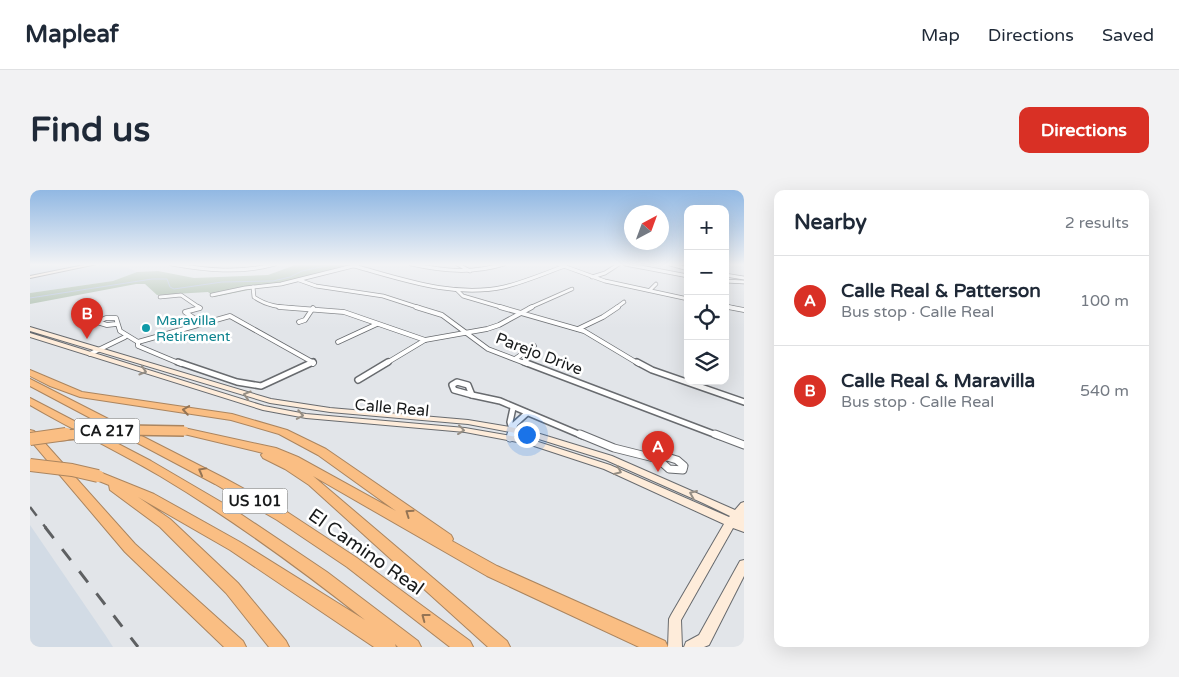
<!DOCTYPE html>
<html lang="en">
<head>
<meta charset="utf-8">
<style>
  body { margin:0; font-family:"Varela Round",sans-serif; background:#f2f2f3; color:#1f2937 }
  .controls { position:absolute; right:15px; top:15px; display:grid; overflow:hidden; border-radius:10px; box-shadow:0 5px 20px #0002 }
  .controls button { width:45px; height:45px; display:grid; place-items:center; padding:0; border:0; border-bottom:1px solid #e0e1e3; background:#fff; color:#1f2937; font:25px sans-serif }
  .compass { position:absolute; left:594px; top:15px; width:45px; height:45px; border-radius:50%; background:#fff; box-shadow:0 5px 20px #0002; rotate:41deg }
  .you { position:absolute; left:496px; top:244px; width:18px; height:18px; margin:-12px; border:4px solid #fff; border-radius:50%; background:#1a73e8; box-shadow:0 0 0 8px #1a73e833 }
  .badge { display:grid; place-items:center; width:32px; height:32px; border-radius:50%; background:#d93025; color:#fff; font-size:16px; font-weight:700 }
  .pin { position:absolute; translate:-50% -41px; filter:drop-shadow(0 1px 2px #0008) }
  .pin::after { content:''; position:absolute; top:26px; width:18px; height:15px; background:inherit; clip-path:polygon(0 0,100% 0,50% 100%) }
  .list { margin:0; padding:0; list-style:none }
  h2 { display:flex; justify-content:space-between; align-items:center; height:65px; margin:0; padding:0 20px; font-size:21px }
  h2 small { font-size:16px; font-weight:400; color:#747a83 }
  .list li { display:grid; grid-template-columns:32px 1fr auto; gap:15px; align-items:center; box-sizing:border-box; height:90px; padding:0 20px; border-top:1px solid #e0e1e3 }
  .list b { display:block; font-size:19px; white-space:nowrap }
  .list p { margin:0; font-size:16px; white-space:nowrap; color:#747a83 }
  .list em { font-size:16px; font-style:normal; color:#747a83 }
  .icon { flex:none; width:28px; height:28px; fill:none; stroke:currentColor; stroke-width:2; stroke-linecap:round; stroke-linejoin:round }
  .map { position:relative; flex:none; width:714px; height:457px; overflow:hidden; border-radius:10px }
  header { display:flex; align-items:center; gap:30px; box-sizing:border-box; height:70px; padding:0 25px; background:#fff; border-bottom:1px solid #e0e1e3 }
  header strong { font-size:24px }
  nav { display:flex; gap:28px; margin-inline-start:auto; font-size:18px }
  .intro { display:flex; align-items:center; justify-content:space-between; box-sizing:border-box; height:120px; padding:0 30px }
  h1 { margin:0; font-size:35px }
  .button { padding:12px 22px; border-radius:10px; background:#d93025; color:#fff; font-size:18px; font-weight:700 }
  main { display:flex; gap:30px; padding:0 30px }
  aside { flex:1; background:#fff; border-radius:10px; box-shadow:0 5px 20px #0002 }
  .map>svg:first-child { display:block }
  .built { fill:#d2dbe5 }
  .green { fill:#a5b9a5 }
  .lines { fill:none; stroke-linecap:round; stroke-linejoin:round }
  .stream { stroke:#afbedb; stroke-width:1 }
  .street-far3-casing { stroke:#686b6f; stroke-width:4.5 }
  .street-far2-casing { stroke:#686b6f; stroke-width:5.5 }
  .street-far1-casing { stroke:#686b6f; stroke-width:8 }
  .street-casing { stroke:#686b6f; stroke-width:9 }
  .secondary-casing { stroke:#686b6f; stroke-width:2 }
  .highway-casing { stroke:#ab855f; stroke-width:2 }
  .street-far3 { stroke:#fff; stroke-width:3 }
  .street-far2 { stroke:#fff; stroke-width:4 }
  .street-far1 { stroke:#fff; stroke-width:5 }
  .street { stroke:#fff; stroke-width:7 }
  .secondary { fill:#feecda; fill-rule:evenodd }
  .highway { fill:#fabe83; fill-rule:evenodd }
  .rail-far1 { stroke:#5e6062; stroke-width:2.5; stroke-dasharray:11 11; stroke-linecap:butt }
  .rail { stroke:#5e6062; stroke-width:3; stroke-dasharray:14 14; stroke-linecap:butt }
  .highway-bridge-far1-casing { stroke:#ab855f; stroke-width:12; stroke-linecap:butt }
  .highway-bridge-casing { stroke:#ab855f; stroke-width:14; stroke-linecap:butt }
  .highway-bridge-far1 { stroke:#fabe83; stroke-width:9 }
  .highway-bridge { stroke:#fabe83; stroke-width:12 }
  .oneway { stroke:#968e84 }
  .oneway2 { stroke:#947454 }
  .culture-dot { fill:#0f9aa8; stroke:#fff; stroke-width:2 }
  .labels { text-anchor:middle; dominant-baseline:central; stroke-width:5; stroke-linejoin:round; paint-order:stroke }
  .far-culture-label { font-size:14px; fill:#0d838f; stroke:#fff; text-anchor:start }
  .shield { fill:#fff; stroke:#5d5f5f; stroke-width:1 }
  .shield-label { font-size:15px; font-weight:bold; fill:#181a1b }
  .street-label { font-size:16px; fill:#181a1b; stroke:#fff }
  .near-street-label { font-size:19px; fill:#181a1b; stroke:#fff }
</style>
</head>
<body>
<header>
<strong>Mapleaf</strong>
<nav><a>Map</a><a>Directions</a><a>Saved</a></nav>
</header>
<div class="intro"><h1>Find us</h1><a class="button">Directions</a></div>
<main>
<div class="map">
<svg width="714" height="457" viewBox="0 0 714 457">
  <rect width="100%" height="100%" fill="#e2e5e9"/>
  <g class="built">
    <path d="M0 74H22L31 79 0 86Z"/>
    <path d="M76 74H89L107 82 83 91 0 103V89Z"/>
    <path d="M0 335 76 446 83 457H0Z"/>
  </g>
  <path class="green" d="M268 74H329L269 90 184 107 178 102 127 105 115 94H106L0 114V103L83 91 107 82 128 81 164 88 238 85Z"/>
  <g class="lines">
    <path class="stream" d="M0 108 122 89H137L140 97 144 99 192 92 243 91 260 87 272 81 305 74"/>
    <defs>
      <g id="street-far3">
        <path d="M141 74C176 80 210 84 245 74"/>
        <path d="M381 74C413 81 442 84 474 74"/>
        <path d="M427 74 440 81"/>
        <path d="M528 74 575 91 658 109"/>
        <path d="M595 74 658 86"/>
        <path d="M640 74 658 79"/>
        <path d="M324 76C372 89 423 108 474 97 495 92 515 83 535 76"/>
        <path d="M695 78 698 74"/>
        <path d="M695 85 714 88"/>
        <path d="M562 87 575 83 589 74"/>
        <path d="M269 90 286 96 353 106 390 118"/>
        <path d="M695 91 714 92"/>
        <path d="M223 97 224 107C237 116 249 117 264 118"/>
        <path d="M427 100 433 106 474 118"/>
        <path d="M620 100 626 94"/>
        <path d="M182 105 215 98 251 94 327 75"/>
        <path d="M130 107 151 105 170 118"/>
        <path d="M695 116 704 118"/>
        <path d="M499 118 542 99"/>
        <path d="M586 118 594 112"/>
      </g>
      <g id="street-far2">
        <path d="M168 117 170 118 155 122 171 133"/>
        <path d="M249 117 314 122 395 150"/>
        <path d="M386 117 412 125 458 159 497 174"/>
        <path d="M470 117 554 141 609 174"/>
        <path d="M698 117 714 120"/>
        <path d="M269 132 275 130 283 118"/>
        <path d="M86 134 77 135 67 132 76 128H86L90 141 108 152"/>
        <path d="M548 139 573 127 588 117"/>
        <path d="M108 152V156L151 174"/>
        <path d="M108 152 200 126 284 173 283 174"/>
        <path d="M308 152 347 134"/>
        <path d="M60 164 95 147"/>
        <path d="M485 169 504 156"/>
        <path d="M355 174 395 150 457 139 469 135 502 117"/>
      </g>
      <g id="street-far1">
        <path d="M148 172 207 192 231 196 283 172"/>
        <path d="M494 172 689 246"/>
        <path d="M607 172 622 180 714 212"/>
        <path d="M328 190 358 172"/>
        <path d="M427 192 438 195 442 205 424 200 422 195Z"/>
        <path d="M442 205 470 211 553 246"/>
        <path d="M482 240 480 232 483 218"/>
        <path d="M481 246 485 234 497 223"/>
      </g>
      <g id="street">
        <path d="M550 244 584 258 628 269"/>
        <path d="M685 244 714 255"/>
        <path d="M480 248 481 244"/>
        <path d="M637 267 647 270 654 276 653 280 639 279 628 269Z"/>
      </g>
      <g id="secondary">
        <path d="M59 74H67L0 88V86Z"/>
        <path d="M0 137 241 209 300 218 438 230 497 240 582 266 705 320 711 313 714 312V342L703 338 651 430 652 457H638L639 429 641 425 694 334 574 279 498 254 435 242 276 228 233 220 0 147V143L234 216 276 224 435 238 499 249 580 275 699 327 700 326 673 313 576 270 496 245 438 234 300 222 240 213 0 141Z"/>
        <path d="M714 370V386L679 455 674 457H654L656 452 669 445 710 371Z"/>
      </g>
      <g id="highway">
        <path d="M0 180 52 202 202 224 257 240 296 259 421 345 423 349 422 351 467 376 635 451 638 457H609L457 386 283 286 477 451 480 457H458L279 295 255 279 233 268 231 265 233 263 154 244 149 241 154 238 246 258 268 267 366 321 288 265 249 244 201 230 50 207 20 196 0 186Z"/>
        <path d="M0 189 194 288 257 322 327 368 440 451 443 457H420L317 377 247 330 185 294 0 196Z"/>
        <path d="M0 208 121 271 203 319 297 382 388 451 391 457H368L365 454 366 457H344L200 360 108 307 140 329 208 393 256 451 259 457H239L196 403 130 337 80 300 79 295 64 289 62 286 64 283 68 282 72 283 124 304 210 352 335 430C269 378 202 329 130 286 88 261 43 240 0 215Z"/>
        <path d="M0 240 4 241 105 354 213 451 216 457H194L95 362 0 250Z"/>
      </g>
    </defs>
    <use href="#street-far3" class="street-far3-casing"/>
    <use href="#street-far2" class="street-far2-casing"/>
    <use href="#street-far1" class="street-far1-casing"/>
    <use href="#street" class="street-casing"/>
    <use href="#secondary" class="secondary-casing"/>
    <use href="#highway" class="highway-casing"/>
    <use href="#street-far3" class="street-far3"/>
    <use href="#street-far2" class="street-far2"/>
    <use href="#street-far1" class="street-far1"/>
    <use href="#street" class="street"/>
    <use href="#secondary" class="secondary"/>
    <use href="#highway" class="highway"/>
    <path class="rail-far1" d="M0 317 16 338"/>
    <path class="rail" d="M15 337 108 457"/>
    <defs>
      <path id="highway-bridge-far1" d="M25 246 96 240 154 241"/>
      <g id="highway-bridge">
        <path d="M0 249 36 244"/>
        <path d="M0 275 42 280 68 286"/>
      </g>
    </defs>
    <use href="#highway-bridge-far1" class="highway-bridge-far1-casing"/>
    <use href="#highway-bridge" class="highway-bridge-casing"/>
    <use href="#highway-bridge-far1" class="highway-bridge-far1"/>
    <use href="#highway-bridge" class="highway-bridge"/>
  </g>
  <defs><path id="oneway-chevron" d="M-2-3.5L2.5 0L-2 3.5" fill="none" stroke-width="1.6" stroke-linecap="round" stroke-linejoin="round" transform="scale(1.25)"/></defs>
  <g class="oneway">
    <use href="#oneway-chevron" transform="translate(113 181) rotate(17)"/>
    <use href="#oneway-chevron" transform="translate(217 205) rotate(-163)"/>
    <use href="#oneway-chevron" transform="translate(270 225) rotate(10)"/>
    <use href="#oneway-chevron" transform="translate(431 240) rotate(7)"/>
    <use href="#oneway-chevron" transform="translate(588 281) rotate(23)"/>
    <use href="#oneway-chevron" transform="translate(663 304) rotate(-157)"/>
  </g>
  <g class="oneway2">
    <use href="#oneway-chevron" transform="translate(156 220) rotate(-171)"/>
    <use href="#oneway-chevron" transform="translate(172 281) rotate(-151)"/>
    <use href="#oneway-chevron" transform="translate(379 323) rotate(-145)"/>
    <use href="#oneway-chevron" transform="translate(395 427) rotate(-143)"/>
  </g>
  <linearGradient id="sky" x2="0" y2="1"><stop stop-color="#91b8e3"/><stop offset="0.54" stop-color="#f2f3f5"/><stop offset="1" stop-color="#f2f3f5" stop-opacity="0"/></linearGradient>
  <rect width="714" height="138" fill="url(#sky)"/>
  <circle class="culture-dot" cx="116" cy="138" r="5"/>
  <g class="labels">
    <g class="far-culture-label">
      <text x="126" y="130">Maravilla<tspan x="126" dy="16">Retirement</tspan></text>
    </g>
    <g class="shield">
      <rect x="44.5" y="228.5" width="65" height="25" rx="4"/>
      <rect x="192.5" y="298.5" width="65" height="25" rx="4"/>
    </g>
    <g class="shield-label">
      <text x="77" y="241">CA 217</text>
      <text x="225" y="311">US 101</text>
    </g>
    <g class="street-label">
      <text transform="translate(509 164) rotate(21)">Parejo Drive</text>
      <text transform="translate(362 218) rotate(5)">Calle Real</text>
    </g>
    <g class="near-street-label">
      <text transform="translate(336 362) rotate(35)">El Camino Real</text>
    </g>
  </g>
</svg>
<div class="controls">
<button>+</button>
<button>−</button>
<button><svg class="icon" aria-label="locate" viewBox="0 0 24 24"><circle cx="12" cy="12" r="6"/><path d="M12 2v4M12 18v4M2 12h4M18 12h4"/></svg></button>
<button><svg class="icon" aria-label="layers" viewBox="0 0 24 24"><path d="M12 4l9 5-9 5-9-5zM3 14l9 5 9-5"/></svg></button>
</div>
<svg class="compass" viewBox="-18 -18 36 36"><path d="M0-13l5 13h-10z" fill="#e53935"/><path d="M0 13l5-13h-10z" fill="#747a83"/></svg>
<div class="you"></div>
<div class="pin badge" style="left:628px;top:282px">A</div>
<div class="pin badge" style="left:57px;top:149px">B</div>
</div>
<aside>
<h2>Nearby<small>2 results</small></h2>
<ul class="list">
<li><span class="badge">A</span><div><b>Calle Real &amp; Patterson</b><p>Bus stop · Calle Real</p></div><em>100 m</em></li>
<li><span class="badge">B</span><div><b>Calle Real &amp; Maravilla</b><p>Bus stop · Calle Real</p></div><em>540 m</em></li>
</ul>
</aside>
</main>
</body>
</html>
